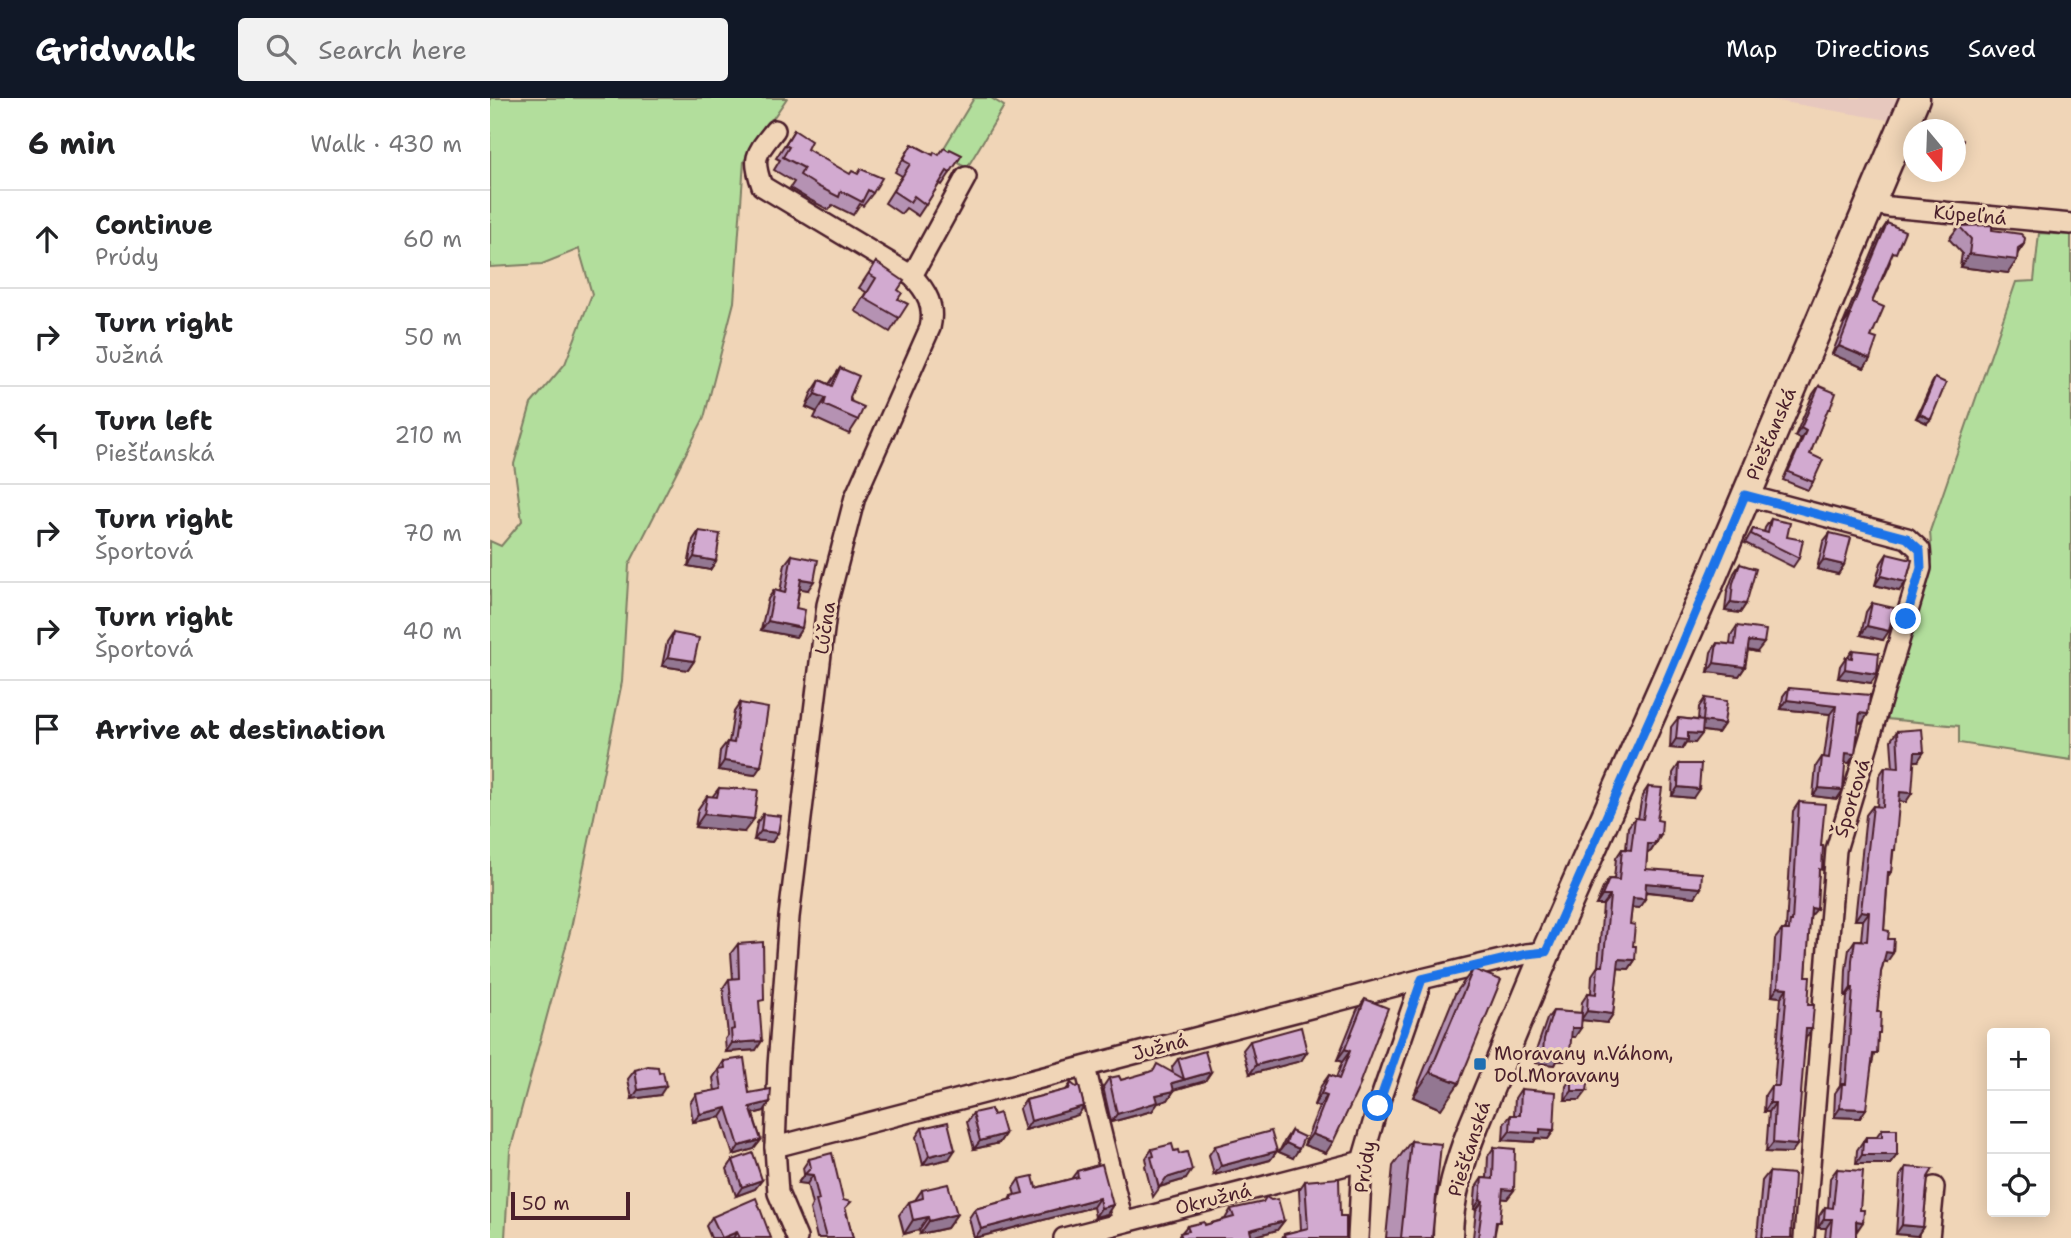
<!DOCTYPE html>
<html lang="en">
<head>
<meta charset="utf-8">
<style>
  body { margin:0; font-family:"Shantell Sans",sans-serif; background:#f2f2f2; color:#202124 }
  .controls { position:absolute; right:21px; bottom:21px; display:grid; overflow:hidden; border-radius:7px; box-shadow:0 4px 18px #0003 }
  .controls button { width:63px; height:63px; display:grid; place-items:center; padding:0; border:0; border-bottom:2px solid #e0e0e0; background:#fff; color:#202124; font:35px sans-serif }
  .compass { position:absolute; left:1413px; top:21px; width:63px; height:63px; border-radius:50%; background:#fff; box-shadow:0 4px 18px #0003; rotate:161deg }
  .scale { position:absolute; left:21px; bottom:18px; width:119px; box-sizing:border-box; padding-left:7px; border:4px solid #4a1f2b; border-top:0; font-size:19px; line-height:24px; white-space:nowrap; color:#4a1f2b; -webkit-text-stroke:5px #f0d5b7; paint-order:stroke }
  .stop { position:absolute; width:21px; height:21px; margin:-16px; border:5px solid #1a73e8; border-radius:50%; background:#fff }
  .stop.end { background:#1a73e8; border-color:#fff; box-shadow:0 2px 7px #0008 }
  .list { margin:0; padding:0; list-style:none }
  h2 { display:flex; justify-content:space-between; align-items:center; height:91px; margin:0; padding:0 28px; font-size:30px }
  h2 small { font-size:23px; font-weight:400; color:#757577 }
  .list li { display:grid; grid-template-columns:46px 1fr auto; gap:21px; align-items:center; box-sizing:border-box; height:98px; padding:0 28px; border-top:2px solid #e0e0e0 }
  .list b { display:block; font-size:26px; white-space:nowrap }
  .list p { margin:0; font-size:23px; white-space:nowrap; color:#757577 }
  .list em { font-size:23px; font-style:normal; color:#757577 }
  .icon { flex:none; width:38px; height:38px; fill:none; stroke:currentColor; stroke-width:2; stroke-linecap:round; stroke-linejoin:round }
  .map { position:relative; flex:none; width:1581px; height:1140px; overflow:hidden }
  header { display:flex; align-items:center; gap:42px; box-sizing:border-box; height:98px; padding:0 35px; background:#111827; color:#fff }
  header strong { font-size:33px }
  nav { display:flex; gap:38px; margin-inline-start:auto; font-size:24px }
  .search { width:490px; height:63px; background:#f2f2f2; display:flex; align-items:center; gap:18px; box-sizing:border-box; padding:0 24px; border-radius:7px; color:#757577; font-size:26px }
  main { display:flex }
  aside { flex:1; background:#fff }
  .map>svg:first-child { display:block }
  .built { fill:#e7c8be }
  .green { fill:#b2de9c; stroke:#7e7e64; stroke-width:2 }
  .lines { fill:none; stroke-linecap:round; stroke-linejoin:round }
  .minor-casing { stroke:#4a1f2b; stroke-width:24 }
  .secondary-casing { stroke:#4a1f2b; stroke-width:33 }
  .minor { stroke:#f0d5b7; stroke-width:19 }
  .secondary { stroke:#f0d5b7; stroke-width:28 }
  .wall { fill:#b592b3; stroke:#4a1f2b; stroke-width:2 }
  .shaded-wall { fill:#937792; stroke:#4a1f2b; stroke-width:2 }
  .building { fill:#d2aad0; stroke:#4a1f2b; stroke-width:2 }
  .route { stroke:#1a73e8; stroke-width:9 }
  .poi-dot { fill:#1f6fb2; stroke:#f0d5b7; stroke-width:2.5 }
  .labels { text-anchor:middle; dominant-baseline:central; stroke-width:6; stroke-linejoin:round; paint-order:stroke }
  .street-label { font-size:19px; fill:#4a1f2b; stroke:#f0d5b7 }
  .poi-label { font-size:19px; fill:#4a1f2b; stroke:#f0d5b7; text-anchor:start }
</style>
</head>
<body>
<header>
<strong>Gridwalk</strong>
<div class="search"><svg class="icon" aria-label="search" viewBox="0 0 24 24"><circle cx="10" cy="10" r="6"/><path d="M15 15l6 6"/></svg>Search here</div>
<nav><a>Map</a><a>Directions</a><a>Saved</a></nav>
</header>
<main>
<aside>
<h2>6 min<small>Walk · 430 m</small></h2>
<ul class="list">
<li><svg class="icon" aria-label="ahead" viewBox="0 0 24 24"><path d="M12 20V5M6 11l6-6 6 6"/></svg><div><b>Continue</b><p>Prúdy</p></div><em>60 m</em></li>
<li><svg class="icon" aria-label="right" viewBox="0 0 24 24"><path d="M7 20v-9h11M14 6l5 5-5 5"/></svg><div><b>Turn right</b><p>Južná</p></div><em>50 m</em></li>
<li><svg class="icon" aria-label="left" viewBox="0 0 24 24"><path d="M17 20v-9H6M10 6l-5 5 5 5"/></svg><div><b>Turn left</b><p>Piešťanská</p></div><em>210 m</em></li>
<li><svg class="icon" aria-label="right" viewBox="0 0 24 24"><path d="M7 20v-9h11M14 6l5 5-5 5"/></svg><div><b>Turn right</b><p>Športová</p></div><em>70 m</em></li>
<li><svg class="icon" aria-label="right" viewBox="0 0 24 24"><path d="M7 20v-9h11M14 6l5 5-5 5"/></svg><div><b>Turn right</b><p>Športová</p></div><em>40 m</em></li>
<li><svg class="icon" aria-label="arrive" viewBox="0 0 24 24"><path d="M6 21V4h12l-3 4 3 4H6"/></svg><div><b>Arrive at destination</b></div></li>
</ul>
</aside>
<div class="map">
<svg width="1581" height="1140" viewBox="0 0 1581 1140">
  <rect width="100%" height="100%" fill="#f0d5b7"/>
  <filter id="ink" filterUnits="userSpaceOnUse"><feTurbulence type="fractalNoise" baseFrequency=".0143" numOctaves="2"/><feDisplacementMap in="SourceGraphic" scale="14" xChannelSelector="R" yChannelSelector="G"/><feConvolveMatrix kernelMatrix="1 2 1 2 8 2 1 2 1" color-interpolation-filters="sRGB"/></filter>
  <g filter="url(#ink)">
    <path class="built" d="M1271 0H1436L1431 12 1398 22Z"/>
    <g class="green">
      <path d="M0 0H297L254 63 244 204 214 320 139 467 132 584 81 830 20 1053 15 1140H0V443L11 448 32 423 24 366 41 306 75 266 102 196 89 151 52 166 0 169Z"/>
      <path d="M484 0H501L514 8 477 70 451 55Z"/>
      <path d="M1549 135 1581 137V662L1469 645V628L1397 621 1413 557 1442 462 1440 433 1526 184 1544 183Z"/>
    </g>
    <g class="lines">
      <defs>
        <g id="minor">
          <path d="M285 32C267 55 261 58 272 88L422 178C437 193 445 208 440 230L365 399 337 507 299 819 288 968 285 1049 288 1095 307 1140"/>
          <path d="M1379 105 1400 109 1581 126"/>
          <path d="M422 178 476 79"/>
          <path d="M1255 397 1417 440 1430 452 1431 470 1346 752 1314 1140"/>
          <path d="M595 969 633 1124"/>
          <path d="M285 1049 932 881 1036 856 1056 854"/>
          <path d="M574 1140 872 1063"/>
          <path d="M868 1140 872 1063 888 1008 932 881"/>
          <path d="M1439 1140 1444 1089"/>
        </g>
        <path id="secondary" d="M958 1140C958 1101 970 1063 984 1027L1056 854 1220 483 1425 0"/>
      </defs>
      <use href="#minor" class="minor-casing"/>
      <use href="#secondary" class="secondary-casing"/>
      <use href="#minor" class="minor"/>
      <use href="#secondary" class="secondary"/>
    </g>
    <g class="wall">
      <path d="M304 32 317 51 383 95 373 108 370 106 363 117 343 107 339 112 320 102 300 90 304 84 284 72 290 62 286 60Z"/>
      <path d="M422 46 442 57H449L454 50 460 75 452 87 450 85 428 118 416 110 411 116 395 105 412 78 405 74Z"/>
      <path d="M1397 125 1400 164 1382 204 1380 261 1374 270 1342 256 1354 226H1353L1391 134Z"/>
      <path d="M1469 128 1502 132 1534 146 1528 155 1518 175 1470 169 1472 155 1459 141Z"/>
      <path d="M386 164 408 192 409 220 400 234 365 213 376 194 369 190Z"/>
      <path d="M350 270 368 322 359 336 324 320 327 314 316 309 321 296 330 282 339 286Z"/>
      <path d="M1445 280 1437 325 1426 320 1442 285Z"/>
      <path d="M1329 288 1335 318 1320 356 1323 384 1318 392 1293 382 1311 341 1305 338 1323 296Z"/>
      <path d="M1281 421 1297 439 1309 460 1303 469 1255 445 1263 431 1274 434 1275 430Z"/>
      <path d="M209 433 226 463 220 472 198 468 203 442Z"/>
      <path d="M1340 435 1354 467 1348 476 1327 471 1333 444Z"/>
      <path d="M1397 456 1409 493 1385 487 1391 465Z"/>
      <path d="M302 457 318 492 310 490 306 510 312 530 306 539 271 532 278 501 284 492 290 494 295 466Z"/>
      <path d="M1250 466 1256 506 1250 515 1235 513 1237 494 1244 475Z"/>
      <path d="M1382 505 1393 542 1371 537 1376 514Z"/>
      <path d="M1247 528 1267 554 1258 552 1255 569 1249 578 1218 574 1221 554 1227 545 1240 546 1241 537Z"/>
      <path d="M183 535 204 563 198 572 172 568 177 544Z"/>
      <path d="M1363 552 1381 585 1348 580 1350 568 1356 559H1358Z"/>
      <path d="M1299 590 1378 616 1372 625 1369 624 1359 665 1355 664 1347 701 1323 698 1326 668 1332 659H1334L1340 616 1291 611 1293 598Z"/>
      <path d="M1215 600 1234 626 1228 635 1212 633 1205 645 1196 644 1192 651 1180 650 1181 629 1188 620 1208 622 1209 609Z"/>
      <path d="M250 605 265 677 228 672 230 653 237 644H239L244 614Z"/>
      <path d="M1407 633 1428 663H1424L1416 704 1409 703 1401 774 1398 779 1394 832 1397 864 1394 863 1391 874 1387 914 1388 939 1370 1020 1344 1019 1345 995 1350 988 1357 899H1355L1356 871 1359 851 1365 842H1371L1373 822H1365L1376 717 1383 708 1387 709 1389 678 1395 669 1403 670 1401 642Z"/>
      <path d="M1189 666 1203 700 1182 698 1183 675Z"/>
      <path d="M1158 689 1171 737 1161 753 1157 755 1156 771 1211 790 1205 799 1156 794 1149 810 1142 809 1140 826 1145 862 1139 871 1128 870 1123 916 1117 925 1092 922 1085 939H1081L1074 963H1067L1065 967 1046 965 1047 950 1057 921 1063 913 1091 915 1092 904 1098 895H1101L1102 877 1108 868 1113 807H1106L1113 790 1119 781H1124L1126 760 1132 751H1136L1138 729 1145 720 1148 721 1152 698Z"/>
      <path d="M229 690 254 734 205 729 208 711 217 698 222 699Z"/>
      <path d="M1309 704 1329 776 1320 819 1316 878V940L1301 1055 1276 1054 1279 1014H1274L1275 997 1281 988H1284L1291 899 1282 898 1285 841 1292 832H1294L1296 830 1303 713Z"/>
      <path d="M273 716 288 735 282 744 264 742 267 725Z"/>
      <path d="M248 846 266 952 236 954 235 941 238 937 233 890 239 881H243L241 855Z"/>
      <path d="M983 871 951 1011 923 999 965 896Z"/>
      <path d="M875 901 836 1055 814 1047 829 1009 824 1007 831 988 839 977 846 980 852 964 847 962 867 912Z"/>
      <path d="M760 943 817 954 811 963 760 976 753 952Z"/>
      <path d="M688 961 721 974 715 983 684 992 678 1002 668 1005 662 1013 621 1024 613 989 619 980 631 982 683 975 682 969Z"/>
      <path d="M234 963 259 995 280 1004 274 1013 263 1016 271 1042 264 1051 243 1057 231 1019 203 1024 200 1005 206 996 225 993 223 980Z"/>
      <path d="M145 972 170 997 142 1001 138 981Z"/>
      <path d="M1082 979 1090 1002H1075L1076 988Z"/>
      <path d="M581 985 594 1008 588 1017 535 1032 529 1011 536 1002 576 992Z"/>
      <path d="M1031 991 1064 1032 1058 1041 1046 1040 1044 1044 1013 1042 1014 1026 1021 1017H1024L1025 1000Z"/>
      <path d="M483 1015 503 1017 515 1036 509 1045 484 1051 477 1024Z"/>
      <path d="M432 1030 459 1061 433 1067 426 1039Z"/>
      <path d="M1392 1031 1407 1057 1400 1066H1366L1367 1052 1373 1043 1376 1039H1386Z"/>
      <path d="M801 1033 803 1060 789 1054 795 1042Z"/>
      <path d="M921 1043 942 1140H896L903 1068Z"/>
      <path d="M725 1048 787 1053 780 1062 724 1077 719 1057Z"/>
      <path d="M1004 1049 1024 1092 1017 1101 1012 1100 1004 1140H983L986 1112 984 1111 986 1089 992 1080H997L998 1058Z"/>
      <path d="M662 1051 684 1053 689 1056 696 1081 670 1089 663 1099 655 1068 657 1065 656 1060Z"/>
      <path d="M319 1061 356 1112 363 1140H327L320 1111 322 1107 317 1086 308 1085 314 1076 313 1070Z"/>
      <path d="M243 1062 272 1082 265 1091 246 1098 237 1071Z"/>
      <path d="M612 1066 617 1116 605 1119 603 1109 484 1140 479 1120 485 1111 519 1102 521 1098 525 1097 523 1090 529 1081 546 1090 581 1081 587 1073Z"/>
      <path d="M1416 1069 1438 1079 1433 1129 1427 1138 1406 1136 1410 1078Z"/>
      <path d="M1347 1071 1366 1133V1140H1335L1336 1130H1328L1329 1118 1335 1109 1338 1110 1340 1080Z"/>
      <path d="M1279 1074 1301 1140H1267L1272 1083Z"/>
      <path d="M815 1083 850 1118 856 1140H792L794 1136 811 1132 809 1092Z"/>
      <path d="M432 1092 467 1116 457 1130 430 1136 429 1132 414 1136 409 1117 419 1104 425 1102Z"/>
      <path d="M741 1111 794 1123 787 1132 762 1139V1140H687L697 1128 715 1127 735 1121Z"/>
      <path d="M222 1119 281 1140H221L216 1128Z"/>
    </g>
    <g class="shaded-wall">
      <path d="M1466 58H1471L1466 66Z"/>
      <path d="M1534 146 1525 159 1527 162 1518 175 1470 169 1479 156 1528 150Z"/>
      <path d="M1359 217H1361L1354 226H1353Z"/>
      <path d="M1349 248 1380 261 1374 270 1342 256Z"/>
      <path d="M325 296 336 300 327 314 316 309Z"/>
      <path d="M1430 316 1441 321 1437 325 1426 320Z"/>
      <path d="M1311 330 1316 333 1311 341 1305 338Z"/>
      <path d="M204 459 226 463 220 472 198 468Z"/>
      <path d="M1333 462 1354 467 1348 476 1327 471Z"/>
      <path d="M1391 478 1416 484 1409 493 1385 487Z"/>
      <path d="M311 481 324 483 318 492 305 490Z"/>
      <path d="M1241 504 1256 506 1250 515 1235 513Z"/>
      <path d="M278 523 312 530 306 539 271 532Z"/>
      <path d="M1377 528 1399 533 1393 542 1371 537Z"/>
      <path d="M1259 543 1274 545 1267 554 1253 551Z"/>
      <path d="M178 559 204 563 198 572 172 568Z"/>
      <path d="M1224 565 1255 569 1249 578 1218 574Z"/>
      <path d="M1355 571 1387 576 1381 585 1348 580Z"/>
      <path d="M1297 602 1346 608 1340 616 1291 611Z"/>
      <path d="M1370 615 1378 616 1372 625 1364 623Z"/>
      <path d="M1213 623 1234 626 1228 635 1207 632Z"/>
      <path d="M1198 635 1212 636 1205 645 1196 644 1192 651 1180 650 1186 641Z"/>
      <path d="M1425 654H1434L1428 663H1418Z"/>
      <path d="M1356 655 1365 656 1359 665 1350 664Z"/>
      <path d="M234 663 271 668 265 677 228 672Z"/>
      <path d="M1188 689 1209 691 1203 700 1182 698Z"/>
      <path d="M1329 690 1353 692 1347 701 1323 698Z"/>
      <path d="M1410 694 1422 695 1416 704 1404 703Z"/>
      <path d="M214 716 264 721 254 734 205 729Z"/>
      <path d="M271 733 288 735 282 744 264 742Z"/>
      <path d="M1168 737H1171L1161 753 1158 755H1151L1158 746Z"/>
      <path d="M1156 785 1211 790 1205 799 1150 793Z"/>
      <path d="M1112 798H1120L1113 807H1106Z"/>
      <path d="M1143 800 1155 801 1149 810 1137 809Z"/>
      <path d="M1321 810 1327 811 1320 819Z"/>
      <path d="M1371 813 1379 814 1373 822H1365Z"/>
      <path d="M1396 854 1403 855 1397 864 1390 863Z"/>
      <path d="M1129 861 1145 862 1139 871 1123 870Z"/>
      <path d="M1288 889 1297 890 1291 899 1282 898Z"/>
      <path d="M1361 890H1363L1357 899H1355Z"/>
      <path d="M1097 913 1123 916 1117 925 1091 922Z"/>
      <path d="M1082 930H1091L1085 939H1076Z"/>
      <path d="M1316 931H1322L1316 940H1310Z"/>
      <path d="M272 943 266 952 236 954 242 945Z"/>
      <path d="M855 951 860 953 852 964 847 962Z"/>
      <path d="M817 954 811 963 760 976 766 967Z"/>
      <path d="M1071 954H1080L1074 963H1067L1065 967 1046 965 1053 956Z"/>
      <path d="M721 974 715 983 676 994 682 985Z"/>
      <path d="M940 974 969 985 951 1011 923 999Z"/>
      <path d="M176 988 170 997 142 1001 148 992Z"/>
      <path d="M684 993 678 1002 668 1005 662 1013 621 1024 627 1016 666 997Z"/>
      <path d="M1082 993H1097L1090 1002H1075Z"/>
      <path d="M831 996 837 998 829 1009 824 1007Z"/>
      <path d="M280 1004 274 1013 254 1018 260 1009Z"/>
      <path d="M1280 1005H1285L1279 1014H1274Z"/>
      <path d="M594 1008 588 1017 535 1032 541 1023Z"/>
      <path d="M237 1010 231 1019 203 1024 210 1016Z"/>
      <path d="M1350 1010 1376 1011 1370 1020 1344 1019Z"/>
      <path d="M1050 1031 1064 1032 1058 1041 1046 1040 1044 1044 1013 1042 1020 1033Z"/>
      <path d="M515 1036 509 1045 484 1051 490 1043Z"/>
      <path d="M822 1036 843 1044 836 1055 814 1047Z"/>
      <path d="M271 1042 264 1051 243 1057 249 1048Z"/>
      <path d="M796 1045 809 1051 803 1060 789 1054Z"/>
      <path d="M1283 1045 1307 1047 1301 1055 1276 1054Z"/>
      <path d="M465 1052 459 1061 433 1067 439 1058Z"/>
      <path d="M787 1053 780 1062 724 1077 731 1068Z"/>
      <path d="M1372 1057H1407L1400 1066H1366Z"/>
      <path d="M702 1072 696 1081 669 1089 676 1080Z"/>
      <path d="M315 1076 323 1077 317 1086 308 1085Z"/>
      <path d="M272 1082 265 1091 246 1098 252 1089Z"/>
      <path d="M1013 1091 1024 1092 1017 1101 1007 1100Z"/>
      <path d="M609 1100 603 1109 485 1140 491 1131Z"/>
      <path d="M990 1102 993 1103 986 1112 984 1111Z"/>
      <path d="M623 1107 617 1116 605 1119 611 1110Z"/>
      <path d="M467 1116 457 1130 430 1136 439 1123Z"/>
      <path d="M438 1119 429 1132 414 1136 423 1122Z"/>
      <path d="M1334 1121H1342L1336 1130H1328Z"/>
      <path d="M794 1123 787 1132 758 1140 760 1132Z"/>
      <path d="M1366 1123 1373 1124 1367 1133Z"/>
      <path d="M1412 1127 1433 1129 1427 1138 1406 1136Z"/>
      <path d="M247 1134 243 1140H233Z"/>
    </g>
    <g class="building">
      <path d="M304 32 321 43 317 51 360 76 362 73 368 76 371 71 392 80 383 95 378 92 372 104 351 93 349 99 329 89 310 77 314 70 293 59 299 49 295 47Z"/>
      <path d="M1466 41 1473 42 1471 58H1466Z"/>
      <path d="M422 46 443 57 444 54 449 57 454 50 459 53 460 51 472 57 460 75 457 73 436 107 424 98 420 104 403 93 420 66 413 62Z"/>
      <path d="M1397 125 1415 133 1406 155 1403 154 1382 204 1394 209 1381 239 1387 241 1380 261 1349 248 1361 217H1359Z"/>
      <path d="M1502 127V132L1531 136 1535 140 1534 146 1528 150 1527 162 1479 156 1481 141 1469 128Z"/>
      <path d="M386 164 414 183 408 192 412 195 408 201 418 206 409 220 374 200 386 180 379 176Z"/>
      <path d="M350 270 369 278 360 299V303L374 309 368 322 334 307 336 300 325 296 330 282 342 288Z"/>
      <path d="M1445 280 1456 285 1441 321 1430 316Z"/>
      <path d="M1329 288 1346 295 1340 311H1338L1320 356 1333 362 1323 384 1298 374 1316 333 1311 330Z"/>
      <path d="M1281 421 1300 425 1297 439 1313 442 1309 460 1261 436 1263 431 1278 435Z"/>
      <path d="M209 433 230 436 226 463 204 459Z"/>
      <path d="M1340 435 1361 440 1354 467 1333 462Z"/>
      <path d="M1397 456 1422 462 1416 484 1391 478Z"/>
      <path d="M302 457 328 462 324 483 311 481 306 510 315 512 312 530 278 523 284 492 295 495Z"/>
      <path d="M1250 466 1266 471 1256 506 1241 504 1243 485Z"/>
      <path d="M1382 505 1404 510 1399 533 1377 528Z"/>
      <path d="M1247 528 1276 532 1274 545 1259 543 1255 569 1224 565 1227 545 1245 547Z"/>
      <path d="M183 535 209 540 204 563 178 559Z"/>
      <path d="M1363 552 1389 555 1387 576 1355 571 1356 559 1362 560Z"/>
      <path d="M1299 590 1380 597 1378 616 1370 615 1365 656 1356 655 1353 692 1329 690 1332 659 1339 660 1346 608 1297 602Z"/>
      <path d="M1215 600 1237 603 1234 626 1213 623Z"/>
      <path d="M250 605 278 610 272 649 274 650 271 668 234 663 237 644 244 645Z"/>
      <path d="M1188 620 1213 623 1212 636 1198 635V642L1186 641Z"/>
      <path d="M1432 631 1434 654H1425L1422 695 1410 694 1405 752H1403L1401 774H1398L1394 832 1399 833 1398 841H1404L1403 855 1396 854 1391 874 1387 914H1391L1390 935H1388L1387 956H1383L1376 1011 1350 1010 1352 986H1356L1363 890H1361L1362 862 1365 842 1377 843 1379 814 1371 813 1383 708 1393 709 1395 669 1409 670 1407 633Z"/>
      <path d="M1189 666H1211L1209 691 1188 689Z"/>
      <path d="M1158 689 1172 690 1167 722 1172 723 1171 737H1168L1167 744H1165L1164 746H1158L1156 771 1212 775 1211 790 1156 785 1155 801 1143 800 1140 826 1145 827 1143 848H1146L1145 862 1129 861 1123 916 1097 913 1098 895 1106 896 1108 868H1113L1120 798H1112L1119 781 1129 782 1132 751 1141 752 1145 720 1153 721Z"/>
      <path d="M229 690 268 692 264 721 214 716 217 698 227 699Z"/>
      <path d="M1309 704 1335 706 1331 748H1333L1332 772 1329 771 1327 811 1321 810 1316 878H1320L1318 907H1324L1322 931H1316L1307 1047 1283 1045 1285 1005H1280L1281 988H1289L1297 890 1288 889 1292 832H1299L1300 824H1302Z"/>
      <path d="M273 716 291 718 288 735 271 733Z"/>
      <path d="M273 844 274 902 269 903 272 943 242 945 241 932 244 931 239 881 249 880 248 846Z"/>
      <path d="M983 871 1011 882 969 985 940 974Z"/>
      <path d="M875 901 898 910 870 984 871 985 843 1044 822 1036 837 998 831 996 839 977 849 981 860 953 855 951Z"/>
      <path d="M1063 913 1092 915 1091 930H1082L1080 954H1071V958L1053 956 1054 941Z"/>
      <path d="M811 929 817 954 766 967 760 943Z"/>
      <path d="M715 953 721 974 682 985 684 993 666 997 668 1004 627 1016 619 980 629 978 631 982 659 974 664 972 667 966 694 981 688 961Z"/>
      <path d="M254 960 259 995 281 991 280 1004 260 1009 271 1042 249 1048 237 1010 210 1016 206 996 232 991 229 971 235 970 234 963Z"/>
      <path d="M158 968 168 969 169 975 173 974 176 988 148 992 145 972Z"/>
      <path d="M1082 979H1099L1097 993H1082Z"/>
      <path d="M581 985 586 989 589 988 594 1008 541 1023 536 1002 579 991Z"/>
      <path d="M1031 991 1066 994 1064 1032 1050 1031V1035L1020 1033 1021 1017H1030Z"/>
      <path d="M501 1011 503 1017 509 1015 515 1036 490 1043 483 1015Z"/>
      <path d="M458 1024 465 1052 439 1058 432 1030Z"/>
      <path d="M1392 1031H1407V1057H1372L1373 1043H1376V1039H1392Z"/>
      <path d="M781 1033 787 1053 731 1068 725 1048Z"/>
      <path d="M801 1033 814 1039 809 1051 796 1045Z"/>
      <path d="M921 1043 951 1046 942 1140H911Z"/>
      <path d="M682 1046 684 1053 688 1052 689 1056 697 1054 702 1072 676 1080 669 1090 661 1059 664 1058 662 1051Z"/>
      <path d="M1004 1049 1025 1051 1024 1092 1013 1091 1010 1124H1006L1004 1140H988L993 1103 990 1102 992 1080 1003 1081Z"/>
      <path d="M263 1055 272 1082 252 1089 243 1062Z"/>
      <path d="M342 1055 353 1102 361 1104 355 1110 363 1140H336L326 1103 329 1102 323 1077 315 1076 321 1070 319 1061Z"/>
      <path d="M612 1066 623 1107 611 1110 609 1100 491 1131 485 1111 522 1101 521 1098 533 1095 529 1081 543 1078 546 1090 588 1079 587 1073Z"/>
      <path d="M1416 1069 1443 1071 1438 1079 1433 1129 1412 1127Z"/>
      <path d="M1347 1071 1373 1073 1370 1112H1374L1373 1124 1366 1123V1140H1340L1342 1121H1334L1335 1109 1343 1110Z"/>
      <path d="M1279 1074 1304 1076 1301 1140H1272Z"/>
      <path d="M849 1080 850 1118H856V1140H795L794 1136 818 1130 815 1083Z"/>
      <path d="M458 1086 467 1116 439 1123 438 1119 423 1122 419 1104 433 1100 432 1092Z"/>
      <path d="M776 1099 781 1102 788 1101 794 1123 760 1132 762 1140H692L690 1135 699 1133 697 1128 714 1124 715 1127 744 1119 741 1111 773 1104Z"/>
      <path d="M266 1100 281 1140H250L247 1134 232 1140 222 1119Z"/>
    </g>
  </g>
  <g class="lines" filter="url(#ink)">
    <path class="route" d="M888 1008 932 881 1037 856 1056 854 1177 582 1255 397 1417 440 1430 452 1431 470 1416 521"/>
  </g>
  <rect class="poi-dot" x="983" y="959" width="14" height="14" rx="3.5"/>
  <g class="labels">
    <g class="street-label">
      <text transform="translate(1480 117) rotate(5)">Kúpeľná</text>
      <text transform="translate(1281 336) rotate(-67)">Piešťanská</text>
      <text transform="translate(335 530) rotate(-82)">Lúčna</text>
      <text transform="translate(1362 700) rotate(-73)">Športová</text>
      <text transform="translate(670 949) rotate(-15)">Južná</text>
      <text transform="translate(979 1051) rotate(-72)">Piešťanská</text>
      <text transform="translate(875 1069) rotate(-81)">Prúdy</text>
      <text transform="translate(723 1101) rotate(-14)">Okružná</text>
    </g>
    <g class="poi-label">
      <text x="1004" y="955">Moravany n.Váhom,<tspan x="1004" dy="22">Dol.Moravany</tspan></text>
    </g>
  </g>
</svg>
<div class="controls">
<button>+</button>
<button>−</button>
<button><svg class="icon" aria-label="locate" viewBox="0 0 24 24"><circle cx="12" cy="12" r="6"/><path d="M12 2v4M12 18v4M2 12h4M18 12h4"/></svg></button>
</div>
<svg class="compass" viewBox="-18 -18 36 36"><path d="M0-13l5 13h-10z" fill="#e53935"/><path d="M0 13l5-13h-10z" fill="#757577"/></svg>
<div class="scale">50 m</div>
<div class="stop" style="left:888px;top:1008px"></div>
<div class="stop end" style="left:1416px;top:521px"></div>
</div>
</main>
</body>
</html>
